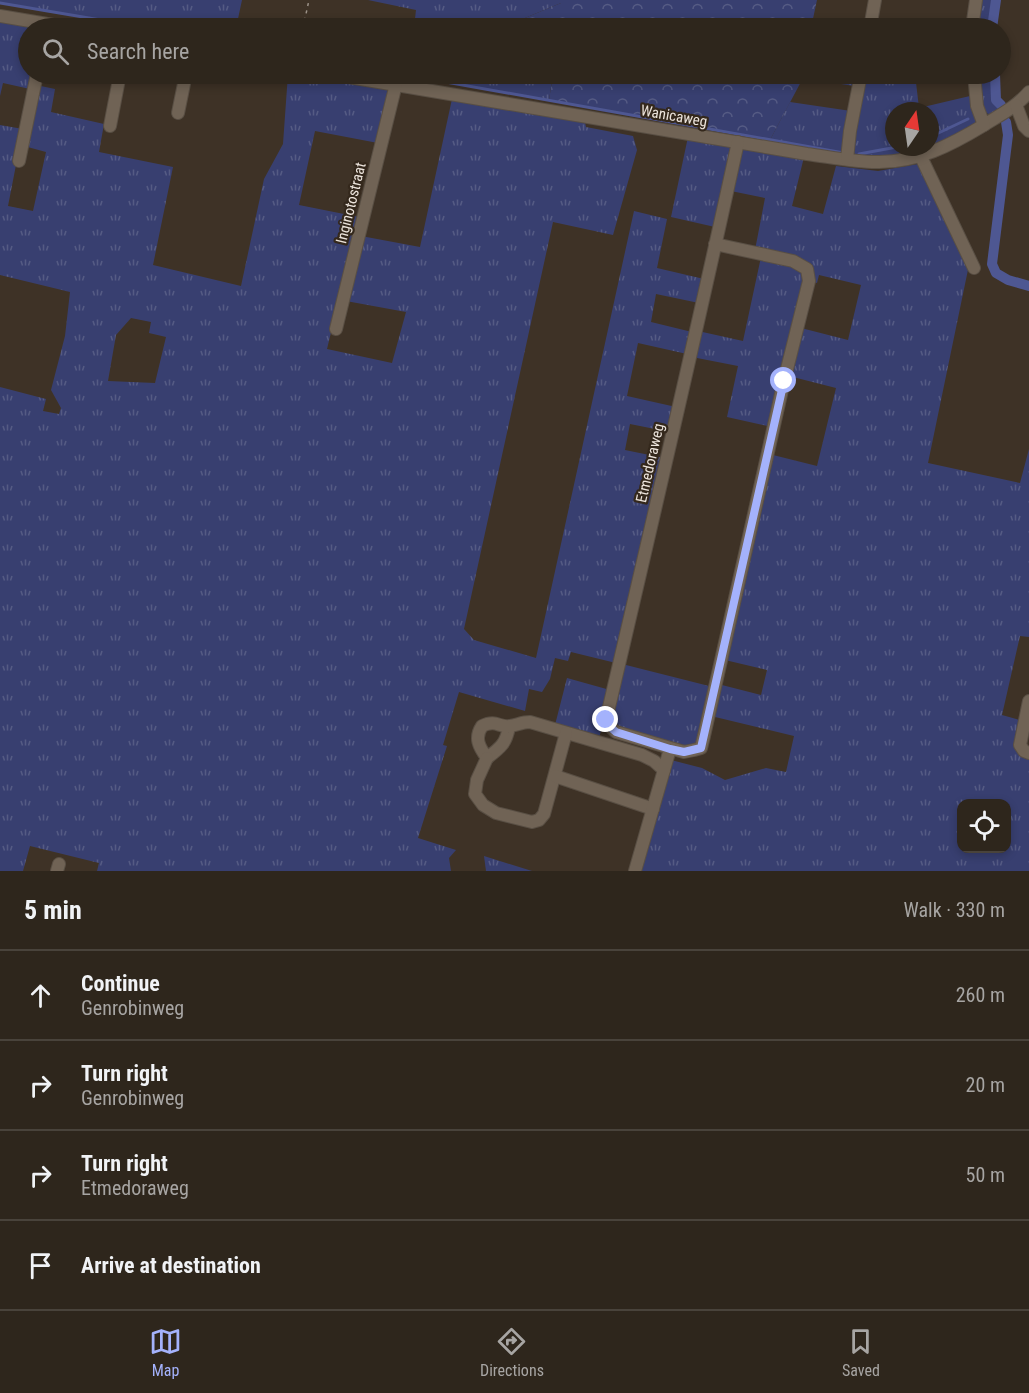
<!DOCTYPE html>
<html lang="en">
<head>
<meta charset="utf-8">
<style>
  body { margin:0; font-family:"Roboto Condensed",sans-serif; background:#3a3229; color:#f1f3f6 }
  .controls { position:absolute; right:18px; bottom:18px; display:grid; overflow:hidden; border-radius:12px; box-shadow:0 3px 9px #0003 }
  .controls button { width:54px; height:54px; display:grid; place-items:center; padding:0; border:0; border-bottom:2px solid #49433b; background:#2e261c; color:#f1f3f6; font:30px sans-serif }
  .compass { position:absolute; left:885px; top:102px; width:54px; height:54px; border-radius:50%; background:#2e261c; box-shadow:0 3px 9px #0003; rotate:13deg }
  .stop { position:absolute; width:18px; height:18px; margin:-14px; border:4px solid #a4b2fc; border-radius:50%; background:#fff }
  .stop.end { background:#a4b2fc; border-color:#fff; box-shadow:0 2px 6px #0008 }
  .list { margin:0; padding:0; list-style:none }
  h2 { display:flex; justify-content:space-between; align-items:center; height:78px; margin:0; padding:0 24px; font-size:26px }
  h2 small { font-size:20px; font-weight:400; color:#a7a5a3 }
  .list li { display:grid; grid-template-columns:39px 1fr auto; gap:18px; align-items:center; box-sizing:border-box; height:90px; padding:0 24px; border-top:2px solid #49433b }
  .list b { display:block; font-size:22px; white-space:nowrap }
  .list p { margin:0; font-size:20px; white-space:nowrap; color:#a7a5a3 }
  .list em { font-size:20px; font-style:normal; color:#a7a5a3 }
  .icon { flex:none; width:33px; height:33px; fill:none; stroke:currentColor; stroke-width:2; stroke-linecap:round; stroke-linejoin:round }
  .map { position:relative; flex:none; width:1029px; height:871px; overflow:hidden }
  .search { position:absolute; background:#2e261c; box-shadow:0 3px 9px #0003; left:18px; right:18px; top:18px; height:66px; display:flex; align-items:center; gap:15px; box-sizing:border-box; padding:0 21px; border-radius:33px; color:#a7a5a3; font-size:22px }
  .sheet { height:438px; background:#2e261c }
  nav { display:flex; justify-content:space-around; align-items:center; box-sizing:border-box; height:84px; border-top:2px solid #49433b; background:#2e261c; font-size:16px; color:#a7a5a3 }
  nav a { display:grid; justify-items:center; gap:3px }
  nav .on { color:#a4b2fc }
  .map>svg:first-child { display:block }
  .grass { fill:url(#grass-tufts); fill-rule:evenodd }
  .forest { fill:url(#forest-crowns) }
  .lines { fill:none; stroke-linecap:round; stroke-linejoin:round }
  .stream { stroke:#4e5792; stroke-width:3 }
  .canal { stroke:#4e5792; stroke-width:10 }
  .minor-casing { stroke:#594f44; stroke-width:14 }
  .path { stroke:#9d9389; stroke-width:1.5; stroke-dasharray:3 4.5; stroke-linecap:butt }
  .minor { stroke:#706355; stroke-width:12 }
  .route { stroke:#a4b2fc; stroke-width:8 }
  .labels { text-anchor:middle; dominant-baseline:central; stroke-width:4.5; stroke-linejoin:round; paint-order:stroke }
  .street-label { font-size:15px; fill:#ece4dc; stroke:#34281c }
</style>
</head>
<body>
<div class="map">
<svg width="1029" height="871" viewBox="0 0 1029 871">
  <defs>
    <pattern id="grass-tufts" width="24" height="20" patternUnits="userSpaceOnUse" patternTransform="scale(1.5)"><rect width="24" height="20" fill="#383f70"/><path d="M3 7l-1-3M5 7V3M7 7l1-3M15 17l-1-3M17 17v-4M19 17l1-3" fill="none" stroke="#555b84"/></pattern>
    <pattern id="forest-crowns" width="20" height="18" patternUnits="userSpaceOnUse" patternTransform="scale(1.5)"><rect width="20" height="18" fill="#383f70"/><path d="M2 6a3 3 0 1 1 6 0M12 15a3 3 0 1 1 6 0" fill="none" stroke="#555b84"/></pattern>
  </defs>
  <rect width="100%" height="100%" fill="#3e3226"/>
  <g class="grass">
    <path d="M0 0H242L236 28H148L0 3Z"/>
    <path d="M368 0H561V3L508 25 509 28H414L416 10Z"/>
    <path d="M979 0H996L992 28H976Z"/>
    <path d="M875 17 921 28H873Z"/>
    <path d="M813 18 866 27V28H811Z"/>
    <path d="M0 22 35 28H28V74H33L30 89 3 83 0 96Z"/>
    <path d="M288 74H297L389 89 378 143 315 131 299 205 359 217 327 349 392 363 406 312 346 301 361 236 420 247 452 99 585 122 586 127 633 136 637 150 613 235 553 222 464 629 474 640 536 658 634 211 667 219 657 268 704 279 699 303 656 294 651 322 692 332 687 354 638 343 627 396 676 407 670 432 630 424 625 450 664 458 616 663 571 652 568 661 555 658 550 679 542 692 529 689 525 711 459 692 443 745 447 746 418 838 456 850 449 858 451 871H97L99 863 30 846 23 871H0V387L46 399 43 411 59 414 61 408 51 390 65 336 70 292 0 275V125L23 129 8 206 33 211 46 152 24 146 36 85 55 89 51 112 104 124 99 152 173 167 153 265 241 286 264 179 283 144ZM131 318 151 322 149 333 166 337 155 383 108 381 116 335Z"/>
    <path d="M408 74H550L553 75 549 100 408 75Z"/>
    <path d="M804 74H857L854 86 803 78Z"/>
    <path d="M866 74H915L919 108 970 96 976 123 943 143 900 157 856 156 852 150ZM894 111H930V147H894Z"/>
    <path d="M977 74H995L996 100 1001 105 1002 109 991 115 984 112Z"/>
    <path d="M790 102 851 111 844 153 770 140Z"/>
    <path d="M688 137 728 144 731 149 715 227 671 217Z"/>
    <path d="M744 149 804 157 792 206 823 214 836 166 878 171 918 164 970 260 928 463 1020 483 1029 449V637L1020 636 1002 715 1023 721 1017 745 1029 757V871H639L671 760 702 768 725 780 766 768 786 772 794 736 711 716 718 684 761 695 767 670 725 660 773 455 817 466 836 388 789 376 801 328 848 340 861 285 819 275 817 283 811 281 809 268 755 250 765 198 731 191 740 153ZM962 804H1006V848H962Z"/>
    <path d="M761 257 793 264 803 272 806 282 772 427 727 417 738 366 692 357 698 331 743 341Z"/>
    <path d="M622 664 713 687 702 737 692 748 610 724Z"/>
    <path d="M567 678 610 690 599 739 555 725Z"/>
    <path d="M484 856 532 871H486Z"/>
  </g>
  <g class="forest">
    <path d="M561 0H817L811 28H509L508 25 561 3Z"/>
    <path d="M550 74H804L803 78 770 140 549 100 553 75Z"/>
  </g>
  <g class="lines">
    <g class="stream">
      <path d="M0 3 148 28"/>
      <path d="M401 74 844 153"/>
      <path d="M930 137 968 119"/>
      <path d="M859 154 897 147"/>
    </g>
    <g class="canal">
      <path d="M992 28 996 0"/>
      <path d="M995 74 996 100 1001 105"/>
      <path d="M1006 122 1008 135 992 264 996 273 1008 280 1029 286"/>
    </g>
    <defs>
      <g id="minor">
        <path d="M0 16 71 28"/>
        <path d="M870 28 875 0"/>
        <path d="M972 28 976 0"/>
        <path d="M331 74 807 154C830 157 854 162 876 162 917 163 951 145 984 125 1000 115 1016 107 1029 92"/>
        <path d="M974 74 977 106 984 125"/>
        <path d="M1016 105 1024 126 1029 131"/>
        <path d="M178 113 186 74"/>
        <path d="M110 126 120 74"/>
        <path d="M921 157 974 268"/>
        <path d="M847 159 850 131 861 74"/>
        <path d="M19 161 37 74"/>
        <path d="M715 244 793 261 807 269 809 281 784 381 704 736 701 748 694 750 684 752 616 732 609 726 606 720C651 528 696 335 738 142"/>
        <path d="M336 329 396 84"/>
        <path d="M1029 701 1020 745 1024 751 1029 753"/>
        <path d="M509 727C506 744 500 748 487 758 479 747 474 738 482 726 497 719 499 728 510 726 517 725 522 722 530 722L642 755 654 761 664 770"/>
        <path d="M487 758 477 780 475 794 483 805 496 813 532 822 539 820 544 814 566 733"/>
        <path d="M555 776 653 809"/>
        <path d="M57 871 59 864"/>
        <path d="M635 871 670 749"/>
      </g>
    </defs>
    <use href="#minor" class="minor-casing"/>
    <path class="path" d="M303 28 309 0"/>
    <use href="#minor" class="minor"/>
  </g>
  <g class="lines">
    <path class="route" d="M606 720 609 726 616 732 670 749 684 752 701 748 784 381"/>
  </g>
  <g class="labels">
    <g class="street-label">
      <text transform="translate(674 116) rotate(10)">Wanicaweg</text>
      <text transform="translate(351 203) rotate(-76)">Inginotostraat</text>
      <text transform="translate(650 463) rotate(-77)">Etmedoraweg</text>
    </g>
  </g>
</svg>
<div class="controls">
<button><svg class="icon" aria-label="locate" viewBox="0 0 24 24"><circle cx="12" cy="12" r="6"/><path d="M12 2v4M12 18v4M2 12h4M18 12h4"/></svg></button>
</div>
<svg class="compass" viewBox="-18 -18 36 36"><path d="M0-13l5 13h-10z" fill="#e53935"/><path d="M0 13l5-13h-10z" fill="#a7a5a3"/></svg>
<div class="stop" style="left:784px;top:381px"></div>
<div class="stop end" style="left:606px;top:720px"></div>
<div class="search"><svg class="icon" aria-label="search" viewBox="0 0 24 24"><circle cx="10" cy="10" r="6"/><path d="M15 15l6 6"/></svg>Search here</div>
</div>
<section class="sheet">
<h2>5 min<small>Walk · 330 m</small></h2>
<ul class="list">
<li><svg class="icon" aria-label="ahead" viewBox="0 0 24 24"><path d="M12 20V5M6 11l6-6 6 6"/></svg><div><b>Continue</b><p>Genrobinweg</p></div><em>260 m</em></li>
<li><svg class="icon" aria-label="right" viewBox="0 0 24 24"><path d="M7 20v-9h11M14 6l5 5-5 5"/></svg><div><b>Turn right</b><p>Genrobinweg</p></div><em>20 m</em></li>
<li><svg class="icon" aria-label="right" viewBox="0 0 24 24"><path d="M7 20v-9h11M14 6l5 5-5 5"/></svg><div><b>Turn right</b><p>Etmedoraweg</p></div><em>50 m</em></li>
<li><svg class="icon" aria-label="arrive" viewBox="0 0 24 24"><path d="M6 21V4h12l-3 4 3 4H6"/></svg><div><b>Arrive at destination</b></div></li>
</ul>
</section>
<nav>
<a class="on"><svg class="icon" aria-label="map" viewBox="0 0 24 24"><path d="M3 6l6-2 6 2 6-2v14l-6 2-6-2-6 2zM9 4v14M15 6v14"/></svg>Map</a>
<a><svg class="icon" aria-label="directions" viewBox="0 0 24 24"><path d="M12 3l9 9-9 9-9-9zM9 14v-3h6M13 9l2 2-2 2"/></svg>Directions</a>
<a><svg class="icon" aria-label="saved" viewBox="0 0 24 24"><path d="M7 4h10v16l-5-4-5 4z"/></svg>Saved</a>
</nav>
</body>
</html>
